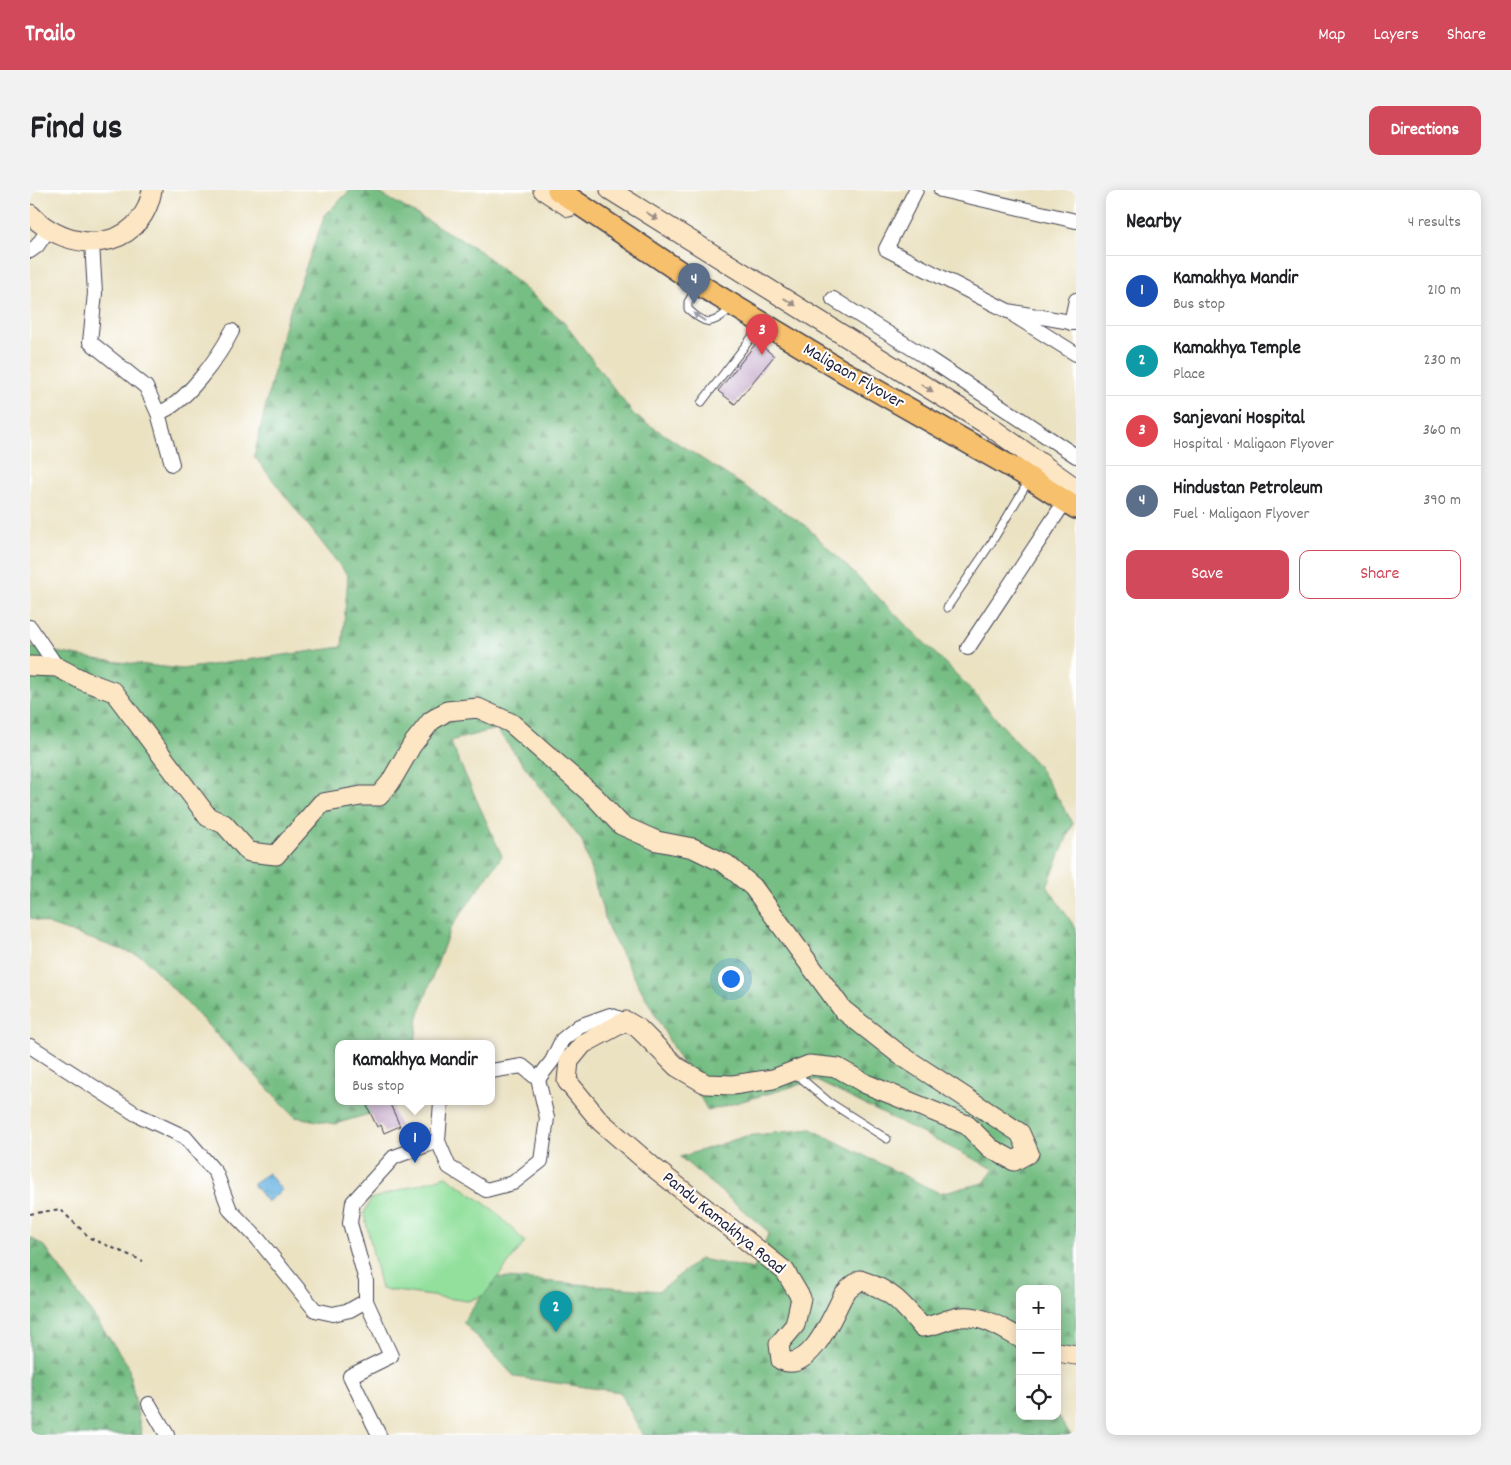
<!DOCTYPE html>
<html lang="en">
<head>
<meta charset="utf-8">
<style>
  body { margin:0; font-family:Dekko,sans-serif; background:#f2f2f2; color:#202124 }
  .controls { position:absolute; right:15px; bottom:15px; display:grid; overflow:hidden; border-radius:10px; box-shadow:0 2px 12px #0003 }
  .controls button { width:45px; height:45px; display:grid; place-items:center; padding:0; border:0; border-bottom:1px solid #e0e0e0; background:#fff; color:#202124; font:25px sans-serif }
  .you { position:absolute; left:700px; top:788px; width:18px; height:18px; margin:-12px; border:4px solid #fff; border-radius:50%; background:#1a73e8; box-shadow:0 0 0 8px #1a73e833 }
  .badge { display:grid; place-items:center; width:32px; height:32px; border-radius:50%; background:#d1495b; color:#fff; font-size:16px; font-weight:700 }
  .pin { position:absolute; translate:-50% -41px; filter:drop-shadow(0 1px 2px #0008) }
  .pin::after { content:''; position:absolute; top:26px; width:18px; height:15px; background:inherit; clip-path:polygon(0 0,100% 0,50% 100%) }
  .popup { position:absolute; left:305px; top:850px; width:160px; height:65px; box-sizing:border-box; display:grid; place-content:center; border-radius:10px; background:#fff; filter:drop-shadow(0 1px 4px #0005); font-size:16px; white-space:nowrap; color:#757577 }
  .popup b { font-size:19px; color:#202124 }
  .popup::after { content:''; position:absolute; left:50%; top:100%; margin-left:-10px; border:10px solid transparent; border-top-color:#fff }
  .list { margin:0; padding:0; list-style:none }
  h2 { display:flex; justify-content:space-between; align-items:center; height:65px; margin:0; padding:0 20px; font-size:21px }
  h2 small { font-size:16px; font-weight:400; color:#757577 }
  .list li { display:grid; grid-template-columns:32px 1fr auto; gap:15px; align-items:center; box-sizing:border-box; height:70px; padding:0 20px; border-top:1px solid #e0e0e0 }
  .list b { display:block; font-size:19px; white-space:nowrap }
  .list p { margin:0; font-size:16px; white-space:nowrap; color:#757577 }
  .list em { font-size:16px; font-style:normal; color:#757577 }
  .actions { display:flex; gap:10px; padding:15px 20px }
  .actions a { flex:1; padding:11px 0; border:1px solid #d1495b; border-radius:10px; text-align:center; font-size:18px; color:#d1495b }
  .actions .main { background:#d1495b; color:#fff }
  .icon { flex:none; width:28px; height:28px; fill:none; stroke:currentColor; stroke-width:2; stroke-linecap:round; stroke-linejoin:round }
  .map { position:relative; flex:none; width:1046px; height:1245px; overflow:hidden; border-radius:10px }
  header { display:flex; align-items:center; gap:30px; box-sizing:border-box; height:70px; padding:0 25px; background:#d1495b; color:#fff }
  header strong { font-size:24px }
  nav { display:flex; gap:28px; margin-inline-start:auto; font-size:18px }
  .intro { display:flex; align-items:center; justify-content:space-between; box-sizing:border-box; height:120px; padding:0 30px }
  h1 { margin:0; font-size:35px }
  .button { padding:12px 22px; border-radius:10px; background:#d1495b; color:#fff; font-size:18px; font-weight:700 }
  main { display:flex; gap:30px; padding:0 30px }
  aside { flex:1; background:#fff; border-radius:10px; box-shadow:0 2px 12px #0003 }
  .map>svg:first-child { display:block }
  .forest { fill:url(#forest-firs); stroke:#4c7060 }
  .park { fill:#93e09d; stroke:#5a816c }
  .water { fill:url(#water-ripples); stroke:#466b8e }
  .building { fill:#bb9bc1 }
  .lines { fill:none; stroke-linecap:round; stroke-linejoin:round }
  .lane-casing { stroke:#403f4f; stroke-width:9 }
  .street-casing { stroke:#403f4f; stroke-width:16 }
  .secondary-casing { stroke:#403f4f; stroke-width:21 }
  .primary-casing { stroke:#403f4f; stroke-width:24 }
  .path { stroke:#403f4f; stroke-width:2; stroke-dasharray:4 4; stroke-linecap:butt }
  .lane { stroke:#fff; stroke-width:7 }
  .street { stroke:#fff; stroke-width:14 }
  .secondary { stroke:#fce6c4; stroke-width:19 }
  .primary { stroke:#f7c06c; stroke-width:21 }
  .oneway { fill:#9a8e86 }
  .oneway2 { fill:#9c9ca7 }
  .labels { text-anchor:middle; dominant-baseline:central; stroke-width:4; stroke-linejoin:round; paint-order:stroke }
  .street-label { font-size:18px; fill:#22223b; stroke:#fff }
</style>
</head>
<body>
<header>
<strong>Trailo</strong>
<nav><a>Map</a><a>Layers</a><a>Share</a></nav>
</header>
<div class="intro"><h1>Find us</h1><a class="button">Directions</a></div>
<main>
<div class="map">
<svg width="1046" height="1245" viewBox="0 0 1046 1245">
  <defs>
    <pattern id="forest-firs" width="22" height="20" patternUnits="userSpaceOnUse" patternTransform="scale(1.25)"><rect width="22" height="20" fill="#76be84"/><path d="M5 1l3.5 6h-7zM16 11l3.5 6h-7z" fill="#609a6d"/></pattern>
    <pattern id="water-ripples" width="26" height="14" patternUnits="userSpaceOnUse" patternTransform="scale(1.25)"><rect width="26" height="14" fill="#69b4e2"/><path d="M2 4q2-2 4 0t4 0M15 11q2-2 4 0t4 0" fill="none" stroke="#5692b8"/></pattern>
  </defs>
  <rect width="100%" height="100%" fill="#fff"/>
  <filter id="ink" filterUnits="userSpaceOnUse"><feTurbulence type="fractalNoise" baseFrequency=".02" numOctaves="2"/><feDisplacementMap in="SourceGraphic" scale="10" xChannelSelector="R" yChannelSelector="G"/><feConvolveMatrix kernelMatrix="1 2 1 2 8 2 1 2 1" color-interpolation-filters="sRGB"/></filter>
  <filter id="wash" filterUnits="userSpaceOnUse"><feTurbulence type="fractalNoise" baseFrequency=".0096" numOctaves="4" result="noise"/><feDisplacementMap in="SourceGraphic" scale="20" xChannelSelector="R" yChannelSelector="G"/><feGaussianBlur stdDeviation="1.12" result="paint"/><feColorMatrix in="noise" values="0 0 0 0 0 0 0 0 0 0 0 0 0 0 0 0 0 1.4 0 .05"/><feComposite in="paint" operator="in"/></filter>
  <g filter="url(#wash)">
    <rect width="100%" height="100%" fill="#ebe2c2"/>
    <g class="forest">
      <path d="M320 0H344L449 60 532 130 604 225 776 336 934 492 1008 576 1043 633 1017 696 1046 739V1168L1027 1177V1099H990V1226H1027L1041 1245H611L612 1244 590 1202 485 1187 433 1132 465 1087 629 1101 670 1069 724 1079 739 1042 650 967 716 946 781 939 909 1003 954 993 964 979 785 890 678 921 579 741 552 651 466 539 420 551 472 666 420 739 388 827 385 854H309V912H380L305 934 265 927 113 767 0 728V455L4 458 71 470 152 479 312 457 318 386 224 266 255 134 295 25Z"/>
      <path d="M0 1047 15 1057 98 1175 112 1245H0Z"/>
    </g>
    <path class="park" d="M416 986 465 1021 495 1052 454 1105 438 1111 351 1099 334 1023 341 1009Z"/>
    <path class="water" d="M238 983 252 1000 237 1012 223 994Z"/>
    <g id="blocks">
      <g class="building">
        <path d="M727 152 744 166 705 214 688 201Z"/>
        <path d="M348 912H359L370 936 354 943 351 935 347 937 337 916Z"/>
      </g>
    </g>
  </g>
  <g filter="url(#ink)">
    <use href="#blocks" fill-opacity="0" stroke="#403f4f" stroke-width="1"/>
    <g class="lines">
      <defs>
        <g id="lane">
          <path d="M665 100 658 112V119C675 135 681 136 698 121"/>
          <path d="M671 213 728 139"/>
          <path d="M917 418 962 352 998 292"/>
          <path d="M765 883 799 912 857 949"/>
        </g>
        <g id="street">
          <path d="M886 0 856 59 978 121 1046 133"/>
          <path d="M911 0 1046 31"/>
          <path d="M62 53 65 103 60 152 116 197 128 223 142 274"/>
          <path d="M0 61 7 56 18 40"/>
          <path d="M803 109 899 169 1046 266"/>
          <path d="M985 126 1046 164"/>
          <path d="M1041 133 1046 110"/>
          <path d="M128 223C154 216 190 165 202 141"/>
          <path d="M0 437 27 477"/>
          <path d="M938 458 1032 316"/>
          <path d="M0 856 106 924 155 947 186 983 200 1020 228 1049 285 1120 303 1124 320 1120 336 1111V1091L320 1033 323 1012 364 967 408 951"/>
          <path d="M508 889 522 871 532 850 549 836 580 825 596 831"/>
          <path d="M411 912 408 951 419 977 456 1000 483 993 511 971 517 928 508 889 492 876 461 881"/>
          <path d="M336 1111 361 1166 320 1186 349 1245"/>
          <path d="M119 1214 137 1245"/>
        </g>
        <g id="secondary">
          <path d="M513 0 539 17"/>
          <path d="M580 0 959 236 1046 298"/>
          <path d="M0 24C38 65 111 64 122 0"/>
          <path d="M0 476 27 477 54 491 84 502 178 627 194 634 219 662 246 665 292 613 331 606H349L360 593 382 555 401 531 417 521 448 518 481 533 565 607 591 635 627 651 663 658 696 674 723 697 813 820 869 864 990 943 999 963 984 971 960 958 937 935 836 894 808 878 779 875 743 889 703 895 676 894 647 877 608 838 596 831 553 854 539 871 537 891 570 931 623 977 755 1081 771 1108 765 1135 749 1154 751 1170C780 1184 803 1125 813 1106 816 1100 824 1095 830 1090 861 1100 872 1113 892 1137 907 1136 917 1128 931 1127 953 1125 971 1138 990 1148"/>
          <path d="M1027 1162 1046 1165"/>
        </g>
        <path id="primary" d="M528 0 668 94 814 182 990 282 1046 318"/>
      </defs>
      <use href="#lane" class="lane-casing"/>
      <use href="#street" class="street-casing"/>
      <use href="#secondary" class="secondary-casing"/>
      <use href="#primary" class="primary-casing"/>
      <path class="path" d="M0 1024 30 1019 60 1048 113 1071"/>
      <use href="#lane" class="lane"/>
      <use href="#street" class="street"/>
      <use href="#secondary" class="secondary"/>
      <use href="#primary" class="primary"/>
    </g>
    <defs><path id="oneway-solid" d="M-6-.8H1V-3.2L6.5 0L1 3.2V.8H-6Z" transform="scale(1.25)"/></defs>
    <g class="oneway">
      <use href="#oneway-solid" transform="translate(622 26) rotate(32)"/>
      <use href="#oneway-solid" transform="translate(760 112) rotate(32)"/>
      <use href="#oneway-solid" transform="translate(897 198) rotate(32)"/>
    </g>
    <use class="oneway2" href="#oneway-solid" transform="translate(669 127) rotate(-146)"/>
  </g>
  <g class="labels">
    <g class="street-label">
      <text transform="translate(823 187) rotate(30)">Maligaon Flyover</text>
      <text transform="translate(693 1034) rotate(39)">Pandu Kamakhya Road</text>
    </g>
  </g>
</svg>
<div class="controls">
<button>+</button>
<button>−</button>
<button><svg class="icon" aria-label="locate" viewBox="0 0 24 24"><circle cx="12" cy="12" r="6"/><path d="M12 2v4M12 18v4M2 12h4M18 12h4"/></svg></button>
</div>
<div class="you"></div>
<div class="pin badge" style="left:385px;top:973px;background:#1a4fb4">1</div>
<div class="popup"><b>Kamakhya Mandir</b>Bus stop</div>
<div class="pin badge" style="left:526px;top:1142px;background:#0f9aa8">2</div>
<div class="pin badge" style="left:732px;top:165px;background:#e0444e">3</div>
<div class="pin badge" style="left:664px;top:114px;background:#5c6f8a">4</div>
</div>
<aside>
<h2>Nearby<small>4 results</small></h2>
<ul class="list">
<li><span class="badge" style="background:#1a4fb4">1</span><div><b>Kamakhya Mandir</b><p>Bus stop</p></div><em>210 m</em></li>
<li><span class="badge" style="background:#0f9aa8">2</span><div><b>Kamakhya Temple</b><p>Place</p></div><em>230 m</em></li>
<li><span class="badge" style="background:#e0444e">3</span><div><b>Sanjevani Hospital</b><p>Hospital · Maligaon Flyover</p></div><em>360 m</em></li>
<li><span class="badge" style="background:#5c6f8a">4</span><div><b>Hindustan Petroleum</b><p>Fuel · Maligaon Flyover</p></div><em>390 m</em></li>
</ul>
<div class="actions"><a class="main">Save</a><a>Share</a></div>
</aside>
</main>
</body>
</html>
